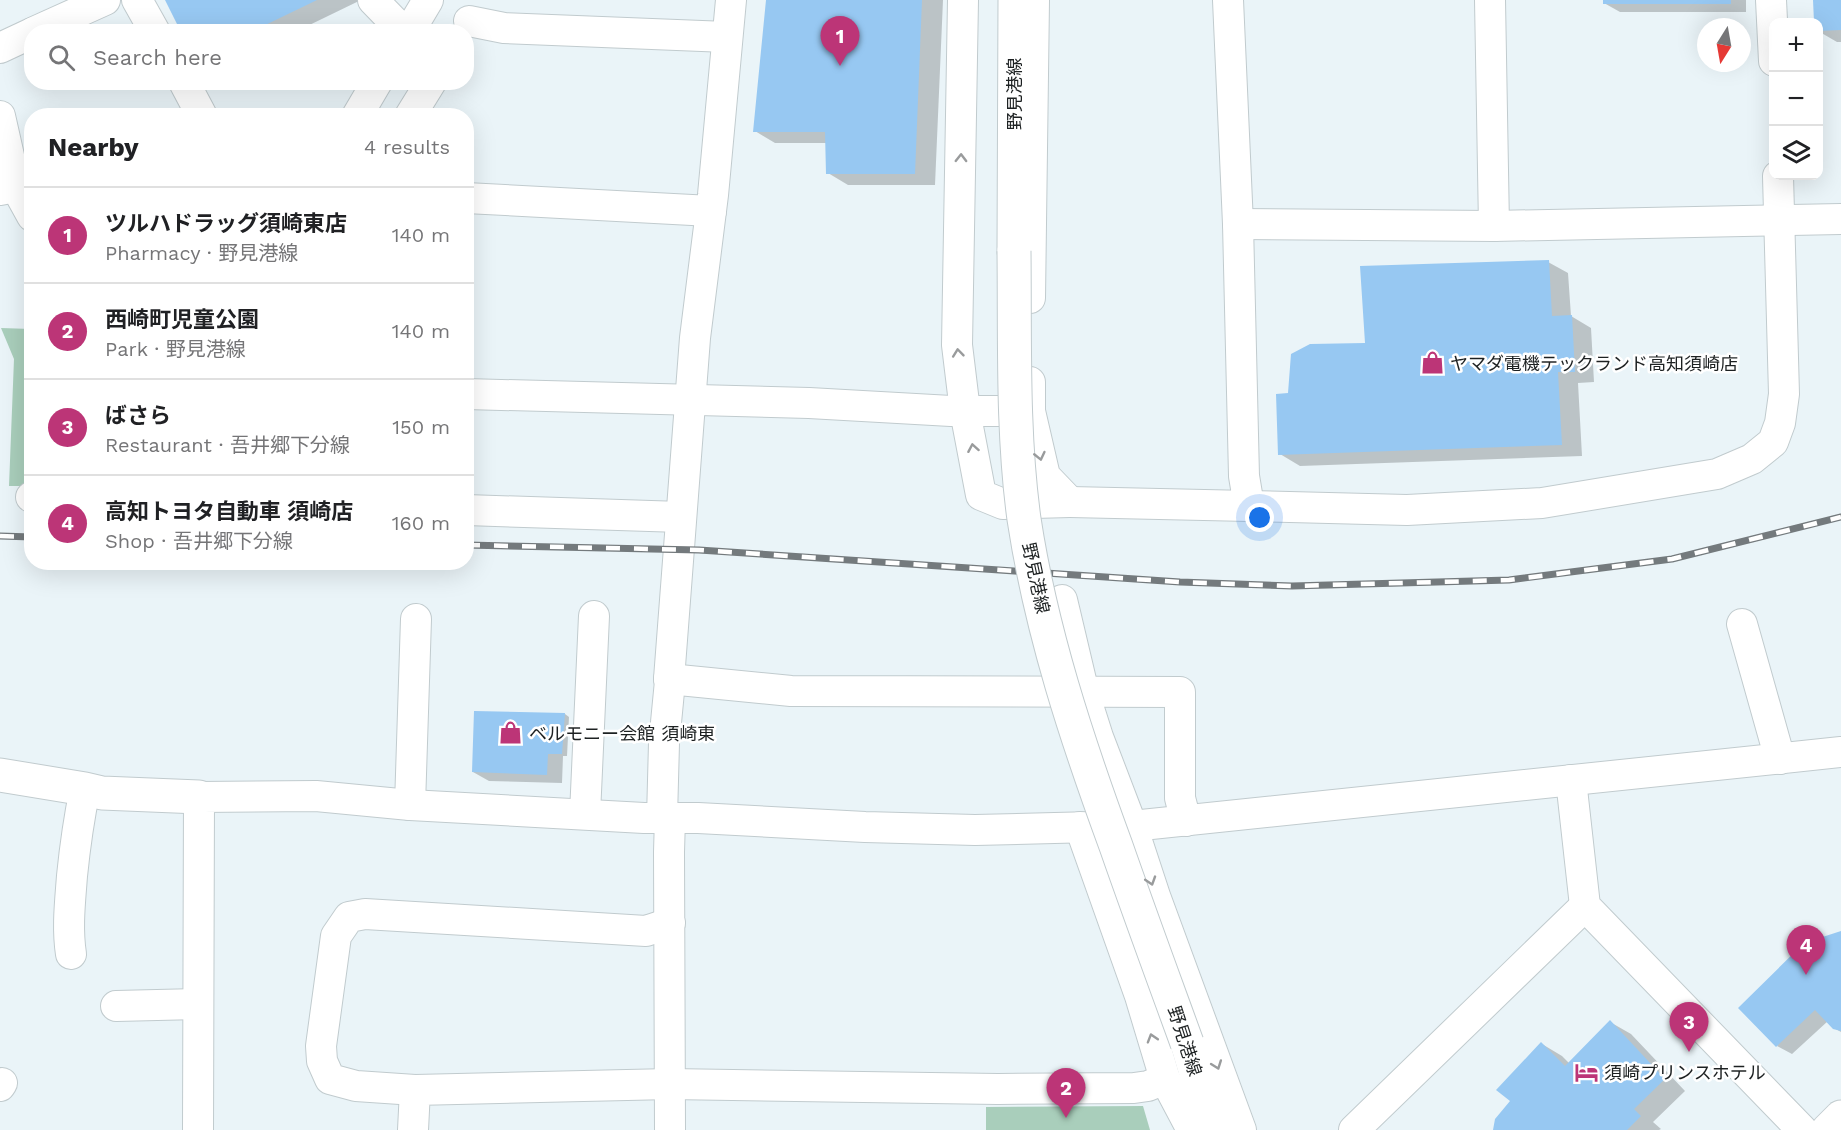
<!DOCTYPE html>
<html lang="en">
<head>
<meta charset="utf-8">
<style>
  body { margin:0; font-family:"Work Sans","Noto Sans JP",sans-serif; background:#f6f6f6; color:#202124 }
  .controls { position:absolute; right:18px; top:18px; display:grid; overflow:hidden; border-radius:12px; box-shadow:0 6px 24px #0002 }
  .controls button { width:54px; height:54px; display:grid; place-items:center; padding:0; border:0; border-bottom:2px solid #e0e0e0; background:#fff; color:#202124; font:30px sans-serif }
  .compass { position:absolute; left:1697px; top:18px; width:54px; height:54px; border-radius:50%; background:#fff; box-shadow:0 6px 24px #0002; rotate:191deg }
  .you { position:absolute; left:1260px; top:518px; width:21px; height:21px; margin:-15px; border:4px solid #fff; border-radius:50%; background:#1a73e8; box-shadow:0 0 0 9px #1a73e833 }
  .badge { display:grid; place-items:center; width:39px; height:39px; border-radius:50%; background:#bc3577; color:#fff; font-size:20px; font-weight:700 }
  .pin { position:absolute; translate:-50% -50px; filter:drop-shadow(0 2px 3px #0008) }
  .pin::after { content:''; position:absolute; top:32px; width:21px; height:18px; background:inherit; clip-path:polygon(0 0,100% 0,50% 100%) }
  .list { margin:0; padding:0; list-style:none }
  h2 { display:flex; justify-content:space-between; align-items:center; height:78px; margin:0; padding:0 24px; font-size:26px }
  h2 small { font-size:20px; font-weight:400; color:#757577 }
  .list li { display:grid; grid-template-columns:39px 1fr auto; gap:18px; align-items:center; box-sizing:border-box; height:96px; padding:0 24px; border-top:2px solid #e0e0e0 }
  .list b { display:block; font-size:22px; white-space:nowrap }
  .list p { margin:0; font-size:20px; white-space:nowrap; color:#757577 }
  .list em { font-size:20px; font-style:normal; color:#757577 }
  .icon { flex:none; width:33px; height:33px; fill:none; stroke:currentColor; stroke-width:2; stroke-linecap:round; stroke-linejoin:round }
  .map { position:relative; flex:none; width:1841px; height:1130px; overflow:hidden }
  .search { position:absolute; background:#fff; box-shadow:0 6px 24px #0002; left:24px; top:24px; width:450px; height:66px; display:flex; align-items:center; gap:15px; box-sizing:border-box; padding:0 21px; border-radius:24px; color:#757577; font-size:22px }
  .panel { position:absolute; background:#fff; box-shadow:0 6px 24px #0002; left:24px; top:108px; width:450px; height:462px; border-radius:24px }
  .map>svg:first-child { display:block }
  .green { fill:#a9cebb }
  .shadow { fill:#0003 }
  .building { fill:#97c8f2 }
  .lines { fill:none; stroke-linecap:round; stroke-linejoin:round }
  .minor-casing { stroke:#c1cbce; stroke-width:32 }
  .major-casing { stroke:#c1cbce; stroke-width:35 }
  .minor { stroke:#fff; stroke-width:30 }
  .major { stroke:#fff; stroke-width:33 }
  .rail-casing { stroke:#747a7d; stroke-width:7 }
  .rail { stroke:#fff; stroke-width:4.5; stroke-dasharray:14; stroke-linecap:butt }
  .major-bridge-casing { stroke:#c1cbce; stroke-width:35; stroke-linecap:butt }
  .major-bridge { stroke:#fff; stroke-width:33 }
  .oneway { stroke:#999b9c }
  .labels { text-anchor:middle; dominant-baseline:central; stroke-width:5; stroke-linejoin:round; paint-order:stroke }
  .street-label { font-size:18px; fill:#1d2122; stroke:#fff }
  .poi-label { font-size:18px; fill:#1d2122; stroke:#fff; text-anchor:start }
</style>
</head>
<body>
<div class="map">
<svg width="1841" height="1130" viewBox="0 0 1841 1130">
  <rect width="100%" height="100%" fill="#eaf4f8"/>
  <g class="green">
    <path d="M1 328 31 329V486H9L14 359Z"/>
    <path d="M1143 1106 1150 1130H986V1107Z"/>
  </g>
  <g class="shadow">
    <path d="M167 0H361L295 32H183Z"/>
    <path d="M767 0H943L935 185H848L828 173 826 143H775L755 131Z"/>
    <path d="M1604 0H1746V12H1620L1604 3Z"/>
    <path d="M1815 0H1841V42H1837L1818 31V22H1816Z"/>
    <path d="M1548 262 1568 273 1571 316 1591 328 1594 382 1578 383 1582 456 1300 466 1280 454 1289 394 1367 345Z"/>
    <path d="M565 714 569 717 567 756H563L562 783 489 781 473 772Z"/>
    <path d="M1841 933V1032L1834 1028 1828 1021 1792 1054 1777 1046Z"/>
    <path d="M1610 1022 1631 1034 1685 1091 1653 1122 1661 1129 1659 1130H1494L1512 1101 1542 1044 1562 1056 1569 1063Z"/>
  </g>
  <g class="building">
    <path d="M165 0H317L251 32H181Z"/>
    <path d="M766 0H922L915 174H826L825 132H753Z"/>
    <rect x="1603" y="0" width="128" height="4"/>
    <path d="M1813 0H1841V30L1818 31V22H1814Z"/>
    <path d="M1549 260 1552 316 1572 315 1575 372H1558L1562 445 1278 455 1276 394 1288 393 1291 354 1310 344 1365 343 1360 266Z"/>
    <path d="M474 711 565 713 562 754H548L547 775 472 772Z"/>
    <path d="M1841 931V1031L1833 1029 1815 1010 1776 1047 1738 1008 1804 943Z"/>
    <path d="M1610 1020 1665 1079 1634 1109 1641 1116 1627 1130H1493L1495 1119 1510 1101 1496 1090 1541 1042 1565 1066Z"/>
  </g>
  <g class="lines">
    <defs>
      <g id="minor">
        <path d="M137 0 155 32"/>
        <path d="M373 0 404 32"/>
        <path d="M963 0 957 345 965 411 981 495 1003 504 1070 502 1045 476 1030 411V382"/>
        <path d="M1490 0 1494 226"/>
        <path d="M1771 0 1774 61"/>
        <path d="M469 21 504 28 727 37"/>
        <path d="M34 32 105 0"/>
        <path d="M409 32 428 0"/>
        <path d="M0 48 32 33"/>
        <path d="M184 82 202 116"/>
        <path d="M0 116 16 187"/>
        <path d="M357 116 377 82"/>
        <path d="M410 116 431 82"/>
        <path d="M0 190 16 187 32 216"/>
        <path d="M466 198 711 211"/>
        <path d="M1238 224 1494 226 1841 219"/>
        <path d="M1030 298 1034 0"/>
        <path d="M466 394 809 403 951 411H1030"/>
        <path d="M31 497H32"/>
        <path d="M1070 502 1249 506 1244 476 1238 224 1228 0"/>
        <path d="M1249 506 1407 510 1542 503 1717 474 1752 459 1773 442 1780 423 1784 394 1778 176"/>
        <path d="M466 510 681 517"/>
        <path d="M1062 600 1084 693 1098 737 1132 826 1155 896 1241 1130"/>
        <path d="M1742 624 1780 759"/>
        <path d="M669 679 791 691 1180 692V798L1186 821"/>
        <path d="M1571 780 1585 906 1802 1130"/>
        <path d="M410 805 416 619"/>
        <path d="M585 814 594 616"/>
        <path d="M662 818 664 743 670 681 669 679 695 338 713 195 731 0"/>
        <path d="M1080 827 1140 996 1165 1079 1192 1130"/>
        <path d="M71 954C67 928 70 903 72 876 75 846 79 818 85 789"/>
        <path d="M116 1006 198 1004"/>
        <path d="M0 1086 2 1083"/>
        <path d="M415 1090 356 1086 330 1079 322 1061 321 1046 336 936 349 917 365 914 646 931 670 923"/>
        <path d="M198 1130 199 797 316 796 410 805 644 818H698L865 827 975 830 1132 826 1841 752"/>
        <path d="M413 1130 415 1090 670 1084 998 1089 1134 1088 1148 1086 1165 1079"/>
        <path d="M670 1130 669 852 670 818"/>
        <path d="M1354 1130 1585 906"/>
      </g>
      <g id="major">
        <path d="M1014 251 1015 0"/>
        <path d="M0 775 85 789 102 793 199 797"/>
        <path d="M1187 1043 1213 1130"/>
        <path d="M1828 1130 1841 1117"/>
      </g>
    </defs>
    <use href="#minor" class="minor-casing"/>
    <use href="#major" class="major-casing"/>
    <use href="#minor" class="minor"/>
    <use href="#major" class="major"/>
    <defs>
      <g id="rail">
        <path d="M0 536 32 537"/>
        <path d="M466 545 699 550 1180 582 1292 586 1509 580 1672 559 1841 517"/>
      </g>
    </defs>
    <use href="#rail" class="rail-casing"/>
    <use href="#rail" class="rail"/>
    <defs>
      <path id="major-bridge" d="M1014 251C1015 339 1012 432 1024 519 1041 631 1077 740 1116 846 1139 912 1163 977 1187 1043"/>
    </defs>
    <use href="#major-bridge" class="major-bridge-casing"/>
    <use href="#major-bridge" class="major-bridge"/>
  </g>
  <defs><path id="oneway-chevron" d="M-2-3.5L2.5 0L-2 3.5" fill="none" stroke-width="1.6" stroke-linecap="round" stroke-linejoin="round" transform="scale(1.5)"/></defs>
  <g class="oneway">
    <use href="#oneway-chevron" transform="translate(961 158) rotate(-89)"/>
    <use href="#oneway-chevron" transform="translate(958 353) rotate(-96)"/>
    <use href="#oneway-chevron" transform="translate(973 448) rotate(-100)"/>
    <use href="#oneway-chevron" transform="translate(1040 456) rotate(77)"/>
    <use href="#oneway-chevron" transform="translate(1151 881) rotate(72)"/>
    <use href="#oneway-chevron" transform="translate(1152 1038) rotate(-107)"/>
    <use href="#oneway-chevron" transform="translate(1217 1065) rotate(70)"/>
  </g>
  <defs>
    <symbol id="shop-bare" viewBox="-9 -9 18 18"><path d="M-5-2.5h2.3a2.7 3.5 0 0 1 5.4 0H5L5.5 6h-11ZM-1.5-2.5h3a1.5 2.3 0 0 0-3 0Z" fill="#bc3577" stroke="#fff" stroke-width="2.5" paint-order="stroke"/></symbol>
    <symbol id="hotel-bare" viewBox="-9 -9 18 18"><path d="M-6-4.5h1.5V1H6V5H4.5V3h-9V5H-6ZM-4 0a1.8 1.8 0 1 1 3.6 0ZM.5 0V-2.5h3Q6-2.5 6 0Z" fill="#bc3577" stroke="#fff" stroke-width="2.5" paint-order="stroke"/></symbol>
  </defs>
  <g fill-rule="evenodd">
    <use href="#shop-bare" x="1416" y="346" width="33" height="33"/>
    <use href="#shop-bare" x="494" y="716" width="33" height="33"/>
    <use href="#hotel-bare" x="1570" y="1056" width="33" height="33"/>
  </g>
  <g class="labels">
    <g class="street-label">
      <text transform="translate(1014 94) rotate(-90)">野見港線</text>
      <text transform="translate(1036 578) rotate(78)">野見港線</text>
      <text transform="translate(1185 1041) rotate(72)">野見港線</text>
    </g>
    <g class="poi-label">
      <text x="1450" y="363">ヤマダ電機テックランド高知須崎店</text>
      <text x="529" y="733">ベルモニー会館 須崎東</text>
      <text x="1604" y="1072">須崎プリンスホテル</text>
    </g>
  </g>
</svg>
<div class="controls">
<button>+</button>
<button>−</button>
<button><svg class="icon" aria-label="layers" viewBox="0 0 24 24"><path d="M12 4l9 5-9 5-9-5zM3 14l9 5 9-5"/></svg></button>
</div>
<svg class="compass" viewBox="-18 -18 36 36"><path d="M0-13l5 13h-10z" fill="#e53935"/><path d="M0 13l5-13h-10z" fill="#757577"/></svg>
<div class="you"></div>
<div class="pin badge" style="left:840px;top:66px">1</div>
<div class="pin badge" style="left:1066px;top:1118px">2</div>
<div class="pin badge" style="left:1689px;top:1052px">3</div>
<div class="pin badge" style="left:1806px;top:975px">4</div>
<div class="search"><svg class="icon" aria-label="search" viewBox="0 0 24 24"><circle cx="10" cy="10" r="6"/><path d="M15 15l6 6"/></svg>Search here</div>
<section class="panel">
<h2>Nearby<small>4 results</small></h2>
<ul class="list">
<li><span class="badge">1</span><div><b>ツルハドラッグ須崎東店</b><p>Pharmacy · 野見港線</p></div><em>140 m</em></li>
<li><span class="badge">2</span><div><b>西崎町児童公園</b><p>Park · 野見港線</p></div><em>140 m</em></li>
<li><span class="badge">3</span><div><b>ばさら</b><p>Restaurant · 吾井郷下分線</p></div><em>150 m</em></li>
<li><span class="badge">4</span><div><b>高知トヨタ自動車 須崎店</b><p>Shop · 吾井郷下分線</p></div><em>160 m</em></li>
</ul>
</section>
</div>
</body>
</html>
